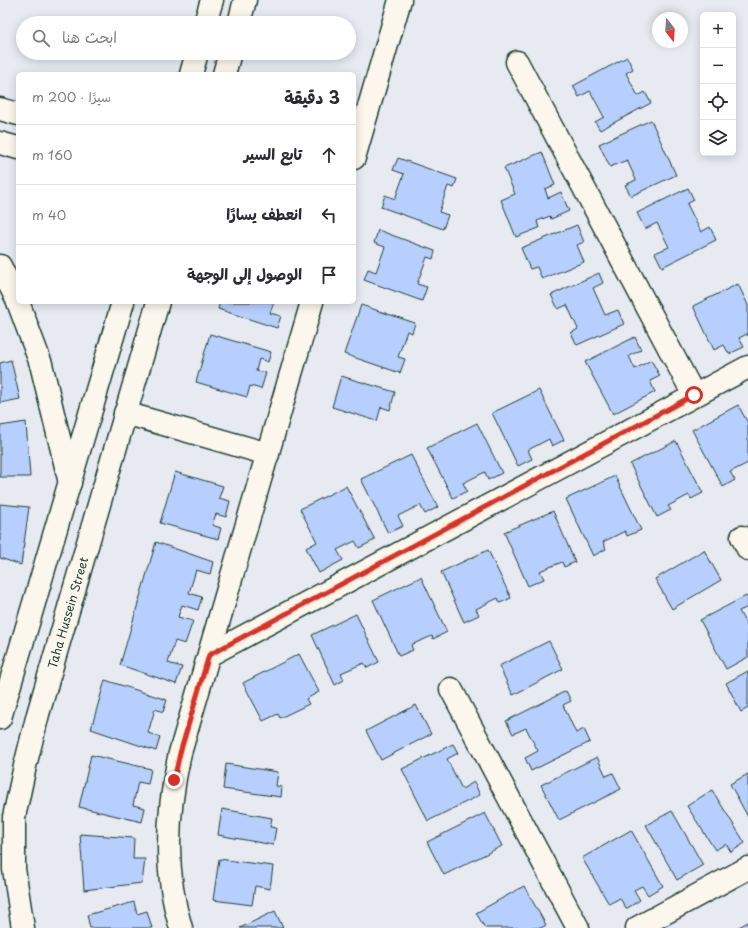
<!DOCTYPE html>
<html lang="ar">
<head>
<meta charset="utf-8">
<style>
  body { margin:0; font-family:"Playpen Sans","Playpen Sans Arabic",sans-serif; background:#f2f2f3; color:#2b2b33; direction:rtl }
  .controls { position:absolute; right:12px; top:12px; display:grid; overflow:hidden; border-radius:6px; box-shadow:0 2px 10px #0003 }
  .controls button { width:36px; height:36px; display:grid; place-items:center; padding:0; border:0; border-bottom:1px solid #e1e1e2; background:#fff; color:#2b2b33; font:20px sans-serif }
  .compass { position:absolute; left:652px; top:12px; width:36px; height:36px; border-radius:50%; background:#fff; box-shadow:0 2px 10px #0003; rotate:163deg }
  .stop { position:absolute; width:12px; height:12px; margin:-9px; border:3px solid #d93025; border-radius:50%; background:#fff }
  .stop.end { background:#d93025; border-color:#fff; box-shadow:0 1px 4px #0008 }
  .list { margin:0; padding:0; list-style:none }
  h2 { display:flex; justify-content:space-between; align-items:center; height:52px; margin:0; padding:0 16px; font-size:17px }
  h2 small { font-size:13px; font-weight:400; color:#7c7c81 }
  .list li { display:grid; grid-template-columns:26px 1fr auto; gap:12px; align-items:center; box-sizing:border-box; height:60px; padding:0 16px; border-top:1px solid #e1e1e2 }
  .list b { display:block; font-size:15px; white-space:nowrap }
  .list em { font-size:13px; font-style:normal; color:#7c7c81 }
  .icon { flex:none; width:22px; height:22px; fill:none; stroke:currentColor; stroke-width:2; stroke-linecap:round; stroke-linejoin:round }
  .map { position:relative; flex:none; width:748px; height:928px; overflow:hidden; direction:ltr }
  .search { position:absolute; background:#fff; box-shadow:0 2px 10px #0003; left:16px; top:16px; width:340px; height:44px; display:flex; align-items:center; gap:10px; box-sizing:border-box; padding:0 14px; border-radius:22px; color:#7c7c81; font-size:15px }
  .panel { position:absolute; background:#fff; box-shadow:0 2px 10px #0003; left:16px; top:72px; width:340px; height:232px; border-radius:6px; direction:rtl }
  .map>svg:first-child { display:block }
  .building { fill:#b7cffe; stroke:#1f3d34 }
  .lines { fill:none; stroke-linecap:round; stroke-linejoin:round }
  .street-casing { stroke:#1f3d34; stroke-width:25 }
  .secondary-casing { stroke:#1f3d34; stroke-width:25 }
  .street { stroke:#fbf7ec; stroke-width:22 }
  .secondary { stroke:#fbf7ec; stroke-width:22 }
  .route { stroke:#d93025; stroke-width:5 }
  .labels { text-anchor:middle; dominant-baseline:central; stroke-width:3; stroke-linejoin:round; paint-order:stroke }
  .street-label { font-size:12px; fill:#1f3d34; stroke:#fbf7ec }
</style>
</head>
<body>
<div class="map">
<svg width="748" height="928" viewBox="0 0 748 928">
  <rect width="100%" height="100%" fill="#e7ebf1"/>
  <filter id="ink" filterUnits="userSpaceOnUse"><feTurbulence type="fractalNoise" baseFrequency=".025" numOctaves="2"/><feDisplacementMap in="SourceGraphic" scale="8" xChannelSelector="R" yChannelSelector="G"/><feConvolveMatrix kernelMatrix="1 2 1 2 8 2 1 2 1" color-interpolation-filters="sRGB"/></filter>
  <g filter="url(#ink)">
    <g class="building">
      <path d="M627 57 633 69 626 73 638 96 645 92 651 103 600 130 595 122 604 117 590 91 579 97 573 86Z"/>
      <path d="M651 120 676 175 631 196 625 185 636 180 627 160 610 167 599 144Z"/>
      <path d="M542 152 555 185 545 189 548 198 561 192 569 211 551 219 550 216 537 221 539 228 516 237 501 200 515 194 504 168Z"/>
      <path d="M398 158 457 179 454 188 448 186 439 212 448 215 443 229 381 207 385 195 395 199 404 174 393 170Z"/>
      <path d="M688 188 694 200 687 204 701 232 710 227 716 240 662 267 655 253 669 247 657 223 645 229 637 213Z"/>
      <path d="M577 225 584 242 577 245 584 262 542 279 537 267 530 269 521 248Z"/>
      <path d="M378 230 435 251 433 259 427 257 417 284 427 287 422 301 364 280 368 269 376 272 385 247 374 243Z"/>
      <path d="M599 273 603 283 593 288 605 315 618 310 624 324 577 345 571 333 578 329 567 305 558 309 551 295Z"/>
      <path d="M738 284 748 305V336L747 334 739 338 744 347 729 354 724 345 714 350 693 306Z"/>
      <path d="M220 302H274L270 313 281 316 277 328 218 309Z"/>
      <path d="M361 305 415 323 412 333 407 331 398 357 405 359 400 373 344 354Z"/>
      <path d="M210 334 271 352 268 362 259 359 256 371 266 373 261 389 250 386 247 397 196 382Z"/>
      <path d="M635 337 641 350 629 356 635 369 651 360 660 376 650 381 655 392 613 414 585 362Z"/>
      <path d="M11 360 20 399 0 403V363Z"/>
      <path d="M341 376 395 392 390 410 381 407 377 421 332 407Z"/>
      <path d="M539 390 564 440 552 446 549 439 528 450 532 459 518 466 492 413Z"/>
      <path d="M738 405 748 423V463L730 472 735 480 723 487 692 430Z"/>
      <path d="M26 422 30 477H0V426Z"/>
      <path d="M477 423 502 473 488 480 485 472 463 483 467 491 453 498 427 448Z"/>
      <path d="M676 441 703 493 691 499 689 495 668 506 671 510 657 517 630 464Z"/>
      <path d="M411 455 438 507 425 514 420 505 398 516 403 526 388 533 361 479Z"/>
      <path d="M175 472 223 486 219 498 230 501 226 517 216 514 212 525 221 528 218 539 160 523Z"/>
      <path d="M615 476 641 530 627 536 625 531 603 542 606 549 593 556 566 499Z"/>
      <path d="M346 486 375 540 359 548 355 541 337 550 343 560 319 573 306 548 317 542 300 509Z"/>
      <path d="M0 504 29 507 21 565 0 558Z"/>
      <path d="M553 511 575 562 564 567 562 562 540 571 544 579 528 586 504 532Z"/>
      <path d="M156 542 213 562 210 574 196 570 189 593 202 597 198 610 182 605 178 617 193 621 185 644 175 641 168 663 182 667 176 684 120 665Z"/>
      <path d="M488 550 511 598 500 603 498 598 476 609 479 615 464 622 441 572Z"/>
      <path d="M704 550 721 580 672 609 655 579Z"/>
      <path d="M421 577 447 632 433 639 432 636 411 645 413 650 399 656 373 600Z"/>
      <path d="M746 596 748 599V607L739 611 748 628V657L726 669 700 620Z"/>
      <path d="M356 614 379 662 367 668 364 663 341 673 344 680 335 685 312 635Z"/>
      <path d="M549 641 563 669 513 695 499 666Z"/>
      <path d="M299 654 319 692 306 699 309 704 280 718 278 714 263 721 243 683Z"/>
      <path d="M748 671V708L741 712 726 683Z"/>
      <path d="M105 680 167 700 163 712 155 709 148 733 160 737 156 751 91 729Z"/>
      <path d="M566 691 571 701 563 705 576 733 584 729 590 742 531 771 525 758 538 751 526 728 513 734 506 721Z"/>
      <path d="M416 705 431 734 381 760 366 731Z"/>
      <path d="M453 744 458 753 447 759 462 789 474 782 480 795 428 821 402 769Z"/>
      <path d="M91 755 151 769 148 784 138 782 133 805 145 808 142 822 79 807Z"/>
      <path d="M597 757 606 776 613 773 621 789 559 820 541 785Z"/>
      <path d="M226 764 278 772 276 786 282 787 281 797 223 789Z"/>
      <path d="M748 774V817L730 784Z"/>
      <path d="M712 790 745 843 731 852 726 844 715 850 687 806Z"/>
      <path d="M222 809 272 818 270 827 276 828 273 845 218 835Z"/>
      <path d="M672 811 703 865 677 880 646 825Z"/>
      <path d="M485 813 502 846 444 875 427 842Z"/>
      <path d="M631 830 663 886 648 895 642 886 634 890 640 900 626 909 620 898 609 904 582 858Z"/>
      <path d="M80 834 134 838 133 859H145L142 883 84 890Z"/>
      <path d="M219 859 273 866 270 889 255 886 252 905 213 900Z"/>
      <path d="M524 886 546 925 541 928H485L476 913Z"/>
      <path d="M134 902 137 914 147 911 152 928H90L87 915Z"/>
      <path d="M275 911 283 928H240Z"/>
      <path d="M748 922V928H737Z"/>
    </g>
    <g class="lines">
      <defs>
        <g id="street">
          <path d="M517 62 694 395"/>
          <path d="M0 109 18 114"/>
          <path d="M0 143 18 148"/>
          <path d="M354 158 400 0"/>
          <path d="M0 266 18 301"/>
          <path d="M18 302 41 364 70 483"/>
          <path d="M125 413 268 454"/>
          <path d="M742 537 748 549"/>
          <path d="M209 655 748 367"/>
          <path d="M451 689 578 928"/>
          <path d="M181 928C163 871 167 811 180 753L312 302"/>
          <path d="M637 928 748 868"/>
        </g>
        <g id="secondary">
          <path d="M205 23 212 0"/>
          <path d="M239 23 245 0"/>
          <path d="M191 74 197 53"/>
          <path d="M224 74 230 53"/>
          <path d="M0 718 123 302"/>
          <path id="s1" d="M23 928 14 869V817L25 766 38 714 158 302"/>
        </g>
      </defs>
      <use href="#street" class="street-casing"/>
      <use href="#secondary" class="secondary-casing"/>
      <use href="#street" class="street"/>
      <use href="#secondary" class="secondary"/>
    </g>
  </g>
  <g class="lines" filter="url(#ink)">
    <path class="route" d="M174 780 180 753 209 655 694 395"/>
  </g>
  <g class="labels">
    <g class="street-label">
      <text stroke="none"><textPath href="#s1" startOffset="323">Taha Hussein Street</textPath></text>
    </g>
  </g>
</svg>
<div class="controls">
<button>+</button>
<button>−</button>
<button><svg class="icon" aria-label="locate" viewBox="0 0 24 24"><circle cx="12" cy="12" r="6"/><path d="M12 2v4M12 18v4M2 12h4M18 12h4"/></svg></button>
<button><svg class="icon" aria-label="layers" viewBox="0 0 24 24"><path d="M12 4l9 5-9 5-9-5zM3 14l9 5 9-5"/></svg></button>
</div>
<svg class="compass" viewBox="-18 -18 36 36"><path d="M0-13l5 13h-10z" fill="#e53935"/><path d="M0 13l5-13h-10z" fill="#7c7c81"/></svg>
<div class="stop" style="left:694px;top:395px"></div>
<div class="stop end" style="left:174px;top:780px"></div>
<div class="search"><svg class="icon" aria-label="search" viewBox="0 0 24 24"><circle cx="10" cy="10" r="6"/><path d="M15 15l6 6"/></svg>ابحث هنا</div>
<section class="panel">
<h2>3 دقيقة<small>سيرًا · 200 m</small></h2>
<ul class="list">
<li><svg class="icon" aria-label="ahead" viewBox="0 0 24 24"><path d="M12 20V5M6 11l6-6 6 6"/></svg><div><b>تابع السير</b></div><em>160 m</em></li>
<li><svg class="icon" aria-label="left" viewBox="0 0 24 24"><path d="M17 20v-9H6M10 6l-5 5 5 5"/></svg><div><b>انعطف يسارًا</b></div><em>40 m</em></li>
<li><svg class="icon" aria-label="arrive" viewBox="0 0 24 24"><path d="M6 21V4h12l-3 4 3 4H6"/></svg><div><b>الوصول إلى الوجهة</b></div></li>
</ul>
</section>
</div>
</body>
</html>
